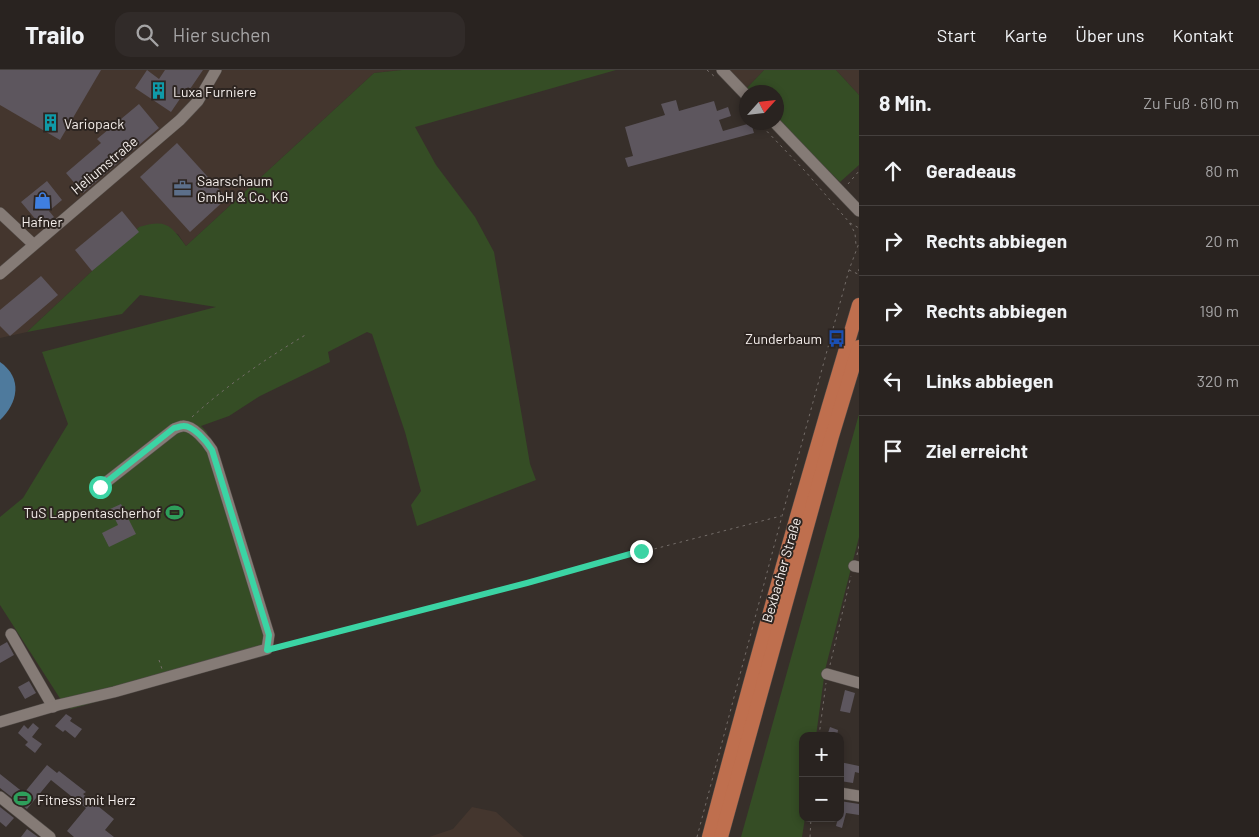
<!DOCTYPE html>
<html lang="de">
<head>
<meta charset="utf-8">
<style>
  body { margin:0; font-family:Barlow,sans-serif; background:#312b29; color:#f1f3f6 }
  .controls { position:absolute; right:15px; bottom:15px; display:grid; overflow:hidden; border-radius:10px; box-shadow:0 2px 8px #0003 }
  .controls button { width:45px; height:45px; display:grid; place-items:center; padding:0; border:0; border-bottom:1px solid #45403e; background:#292320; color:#f1f3f6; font:25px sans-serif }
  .compass { position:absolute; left:739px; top:15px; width:45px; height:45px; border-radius:50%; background:#292320; box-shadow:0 2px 8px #0003; rotate:63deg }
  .stop { position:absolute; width:15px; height:15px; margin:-11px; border:4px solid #3bd4a4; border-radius:50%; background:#fff }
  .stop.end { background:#3bd4a4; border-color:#fff; box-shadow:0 1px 5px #0008 }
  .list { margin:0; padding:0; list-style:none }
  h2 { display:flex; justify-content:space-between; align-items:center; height:65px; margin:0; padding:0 20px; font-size:21px }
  h2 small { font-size:16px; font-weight:400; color:#a5a4a5 }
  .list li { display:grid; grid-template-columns:32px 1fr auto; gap:15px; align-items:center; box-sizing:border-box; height:70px; padding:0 20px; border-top:1px solid #45403e }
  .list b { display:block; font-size:19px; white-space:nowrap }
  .list em { font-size:16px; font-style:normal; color:#a5a4a5 }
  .icon { flex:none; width:28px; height:28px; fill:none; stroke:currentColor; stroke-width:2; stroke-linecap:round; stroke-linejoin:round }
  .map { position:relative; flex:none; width:859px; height:767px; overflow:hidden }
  header { display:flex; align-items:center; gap:30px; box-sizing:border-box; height:70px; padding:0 25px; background:#292320; border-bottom:1px solid #45403e }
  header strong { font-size:24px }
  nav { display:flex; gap:28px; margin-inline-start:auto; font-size:18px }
  .search { width:350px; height:45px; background:#312b29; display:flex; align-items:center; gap:12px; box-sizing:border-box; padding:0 18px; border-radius:15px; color:#a5a4a5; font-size:19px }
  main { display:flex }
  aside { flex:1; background:#292320 }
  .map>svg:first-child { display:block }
  .built { fill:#44362e }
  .green { fill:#354d25 }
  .water { fill:#4e7a9d }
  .building { fill:#5d565e }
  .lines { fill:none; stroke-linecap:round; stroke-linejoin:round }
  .minor-casing { stroke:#514b47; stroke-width:12 }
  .major-casing { stroke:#514b47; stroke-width:15 }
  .path { stroke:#746d69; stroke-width:1; stroke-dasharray:2.5 4; stroke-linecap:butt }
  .minor { stroke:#857b76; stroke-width:11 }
  .major { stroke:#bf6f4e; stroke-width:14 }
  .route { stroke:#3bd4a4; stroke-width:6 }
  .labels { text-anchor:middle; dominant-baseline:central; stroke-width:4; stroke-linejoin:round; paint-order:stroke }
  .poi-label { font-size:14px; fill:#f4eeeb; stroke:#2d2521; text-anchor:start }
  .street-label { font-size:14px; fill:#f4eeeb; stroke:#2d2521 }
</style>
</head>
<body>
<header>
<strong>Trailo</strong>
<div class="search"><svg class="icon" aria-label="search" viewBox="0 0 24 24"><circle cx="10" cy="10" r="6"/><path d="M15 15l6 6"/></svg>Hier suchen</div>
<nav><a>Start</a><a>Karte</a><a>Über uns</a><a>Kontakt</a></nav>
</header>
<main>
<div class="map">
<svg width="859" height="767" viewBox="0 0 859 767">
  <rect width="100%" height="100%" fill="#372f2a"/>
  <g class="built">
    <path d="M0 0H402L374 3 186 176 178 164 139 157 27 262 0 268Z"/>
    <path d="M726 0H764L745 20Z"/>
    <path d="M836 0H859V25Z"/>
    <path d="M472 737 496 742 524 767H429L453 759Z"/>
  </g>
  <g class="green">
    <path d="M402 0H616L415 57 436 95 475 147 494 182 530 394 536 410 417 456 411 435 421 421 405 362 372 264 367 262 328 282 330 292 260 326 229 346 201 356 207 362 273 563 274 572 267 584 71 639 61 630 0 535V447L23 428 68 354 42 282 216 237 140 225 122 244 27 262 139 157C167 149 170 155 186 176L374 3Z"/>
    <path d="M764 0H836L859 25V95L840 112 777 50 776 22H748L745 20Z"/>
    <path d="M859 344V467L825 600 816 666H803V748H805L802 767H741Z"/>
  </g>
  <path class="water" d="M0 292C23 308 18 333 0 350Z"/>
  <g class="building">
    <path d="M0 0H101L60 70 0 35Z"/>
    <path d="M147 0 159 9 165 0H203L190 19 188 17 171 42 135 18Z"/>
    <path d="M676 30 679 41 714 31 717 41 728 37 731 46 719 50 723 61 751 53 754 63 628 97 625 88 633 86 625 57 665 45 661 34Z"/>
    <path d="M139 34 159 58 83 123 66 103 101 73 97 69Z"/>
    <path d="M177 73 227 128 190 162 140 107Z"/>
    <path d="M47 111 62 130 49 141 54 147 45 154 41 148 37 151 21 132Z"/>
    <path d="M122 141 139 162 92 201 75 180Z"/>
    <path d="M41 206 58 225 10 266 0 256V240Z"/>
    <path d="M121 434 136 464 109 477 102 463 118 455 110 439Z"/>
    <path d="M7 572 14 585 0 593V576Z"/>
    <path d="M29 611 36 623 25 629 18 617Z"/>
    <path d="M845 620 855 623 850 643 840 641Z"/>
    <path d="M66 644 72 648 70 651 82 659 75 668 65 660 63 662 55 656Z"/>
    <path d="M33 653 39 658 32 667 42 674 35 683 25 675 28 672 18 663 24 655 28 659Z"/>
    <path d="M830 657 838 660 837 666H827Z"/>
    <path d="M840 692 859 696V703L855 702 853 713 840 711Z"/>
    <path d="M47 695 57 703 59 701 86 722 83 724 114 749 105 760 114 767H74L67 761 86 738 51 710 27 739 0 718V704L24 723Z"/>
    <path d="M840 731 859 734V745L846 743 842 758 836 756 838 748H840Z"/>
    <path d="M0 737 14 748 6 757 0 752Z"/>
    <path d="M27 759 38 767H21Z"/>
  </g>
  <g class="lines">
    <defs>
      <g id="minor">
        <path d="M722 0 746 25"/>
        <path d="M774 52 859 141"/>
        <path d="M0 143 33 174"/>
        <path d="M0 204 180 50 198 31 216 0"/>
        <path d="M854 496 859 497"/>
        <path d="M11 564 53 637"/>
        <path d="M827 604 859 613"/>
        <path d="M0 652 58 635 114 622 267 579 269 565 212 380C207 372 193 355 183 356 182 356 175 358 174 359L100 417"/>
        <path d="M840 723 859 726"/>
        <path d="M0 727 50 767"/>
      </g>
      <g id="major">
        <path d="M709 767C756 589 806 411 859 235"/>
        <path d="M721 767 832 366 859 277"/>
      </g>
    </defs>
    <use href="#minor" class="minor-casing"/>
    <use href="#major" class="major-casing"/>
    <g class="path">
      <path d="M707 0 715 7"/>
      <path d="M740 33 746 40"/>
      <path d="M758 52 805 101 849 152 855 163 856 175"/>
      <path d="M848 114 859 101"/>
      <path d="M850 153 859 158"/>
      <path d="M849 200 858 204 859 199"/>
      <path d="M192 347C227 315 267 288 307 264"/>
      <path d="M857 485 859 476"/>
      <path d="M277 577 781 446"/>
      <path d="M159 590 162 599"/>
      <path d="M830 595 851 506"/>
      <path d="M819 666 826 613"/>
      <path d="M697 767 782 446 849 200 859 173"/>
      <path d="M810 767 811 748"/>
    </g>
    <use href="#minor" class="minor"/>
    <use href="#major" class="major"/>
  </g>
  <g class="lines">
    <path class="route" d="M100 417 174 358C175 358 182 356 183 356 193 355 207 372 212 380L269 565 267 580 527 513 641 481"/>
  </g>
  <defs>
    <symbol id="building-bare" viewBox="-9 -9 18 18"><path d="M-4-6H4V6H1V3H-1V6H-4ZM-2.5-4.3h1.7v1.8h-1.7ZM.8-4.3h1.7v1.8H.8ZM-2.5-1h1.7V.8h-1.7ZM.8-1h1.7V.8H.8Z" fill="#0f9aa8" stroke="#2d2521" stroke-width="2.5" paint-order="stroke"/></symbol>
    <symbol id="office-bare" viewBox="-9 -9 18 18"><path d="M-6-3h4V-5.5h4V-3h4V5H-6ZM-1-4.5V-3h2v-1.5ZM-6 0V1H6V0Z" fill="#5c6f8a" stroke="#2d2521" stroke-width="2.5" paint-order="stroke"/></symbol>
    <symbol id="shop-bare" viewBox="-9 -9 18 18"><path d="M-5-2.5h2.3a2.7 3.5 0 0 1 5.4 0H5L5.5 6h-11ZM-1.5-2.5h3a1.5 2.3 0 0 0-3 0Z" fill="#3f7fe0" stroke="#2d2521" stroke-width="2.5" paint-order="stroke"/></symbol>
    <symbol id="bus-bare" viewBox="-9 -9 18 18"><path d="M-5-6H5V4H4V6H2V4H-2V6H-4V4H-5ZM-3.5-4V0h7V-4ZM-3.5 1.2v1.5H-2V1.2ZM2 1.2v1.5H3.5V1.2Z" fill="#1a4fb4" stroke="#2d2521" stroke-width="2.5" paint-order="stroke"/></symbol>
    <symbol id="stadium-bare" viewBox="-9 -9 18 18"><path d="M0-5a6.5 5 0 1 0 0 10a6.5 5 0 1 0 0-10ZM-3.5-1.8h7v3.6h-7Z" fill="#2e9e5b" stroke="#2d2521" stroke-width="2.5" paint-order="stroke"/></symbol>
  </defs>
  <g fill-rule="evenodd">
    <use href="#building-bare" x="146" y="8" width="25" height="25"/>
    <use href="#building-bare" x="38" y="40" width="25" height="25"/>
    <use href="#office-bare" x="170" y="106" width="25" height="25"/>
    <use href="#shop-bare" x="30" y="118" width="25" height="25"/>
    <use href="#bus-bare" x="824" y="256" width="25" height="25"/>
    <use href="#stadium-bare" x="162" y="430" width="25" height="25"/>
    <use href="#stadium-bare" x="10" y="716" width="25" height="25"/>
  </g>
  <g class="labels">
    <g class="poi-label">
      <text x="173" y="21">Luxa Furniere</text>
      <text x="64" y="53">Variopack</text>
      <text x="197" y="110">Saarschaum<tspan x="197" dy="16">GmbH &amp; Co. KG</tspan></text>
      <text x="42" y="151" text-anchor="middle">Hafner</text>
      <text x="822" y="268" text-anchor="end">Zunderbaum</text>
      <text x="161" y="442" text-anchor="end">TuS Lappentascherhof</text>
      <text x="37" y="729">Fitness mit Herz</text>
    </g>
    <g class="street-label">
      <text transform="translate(104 95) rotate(-40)">Heliumstraße</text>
      <text transform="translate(781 500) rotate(-74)">Bexbacher Straße</text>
    </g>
  </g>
</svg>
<div class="controls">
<button>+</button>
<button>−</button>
</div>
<svg class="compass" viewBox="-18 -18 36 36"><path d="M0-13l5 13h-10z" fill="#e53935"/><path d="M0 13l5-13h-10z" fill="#a5a4a5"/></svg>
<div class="stop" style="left:100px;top:417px"></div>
<div class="stop end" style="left:641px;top:481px"></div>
</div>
<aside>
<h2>8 Min.<small>Zu Fuß · 610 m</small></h2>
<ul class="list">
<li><svg class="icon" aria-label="ahead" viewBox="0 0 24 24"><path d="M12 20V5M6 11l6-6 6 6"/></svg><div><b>Geradeaus</b></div><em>80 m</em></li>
<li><svg class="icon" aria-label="right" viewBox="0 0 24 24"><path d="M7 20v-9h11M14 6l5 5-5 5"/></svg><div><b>Rechts abbiegen</b></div><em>20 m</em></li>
<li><svg class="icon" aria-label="right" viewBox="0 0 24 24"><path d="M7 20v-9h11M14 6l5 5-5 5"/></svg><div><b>Rechts abbiegen</b></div><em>190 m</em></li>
<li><svg class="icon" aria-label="left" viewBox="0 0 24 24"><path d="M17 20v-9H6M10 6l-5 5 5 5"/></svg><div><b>Links abbiegen</b></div><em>320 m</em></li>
<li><svg class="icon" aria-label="arrive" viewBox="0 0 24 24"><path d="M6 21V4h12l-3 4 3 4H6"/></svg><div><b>Ziel erreicht</b></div></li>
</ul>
</aside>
</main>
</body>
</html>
